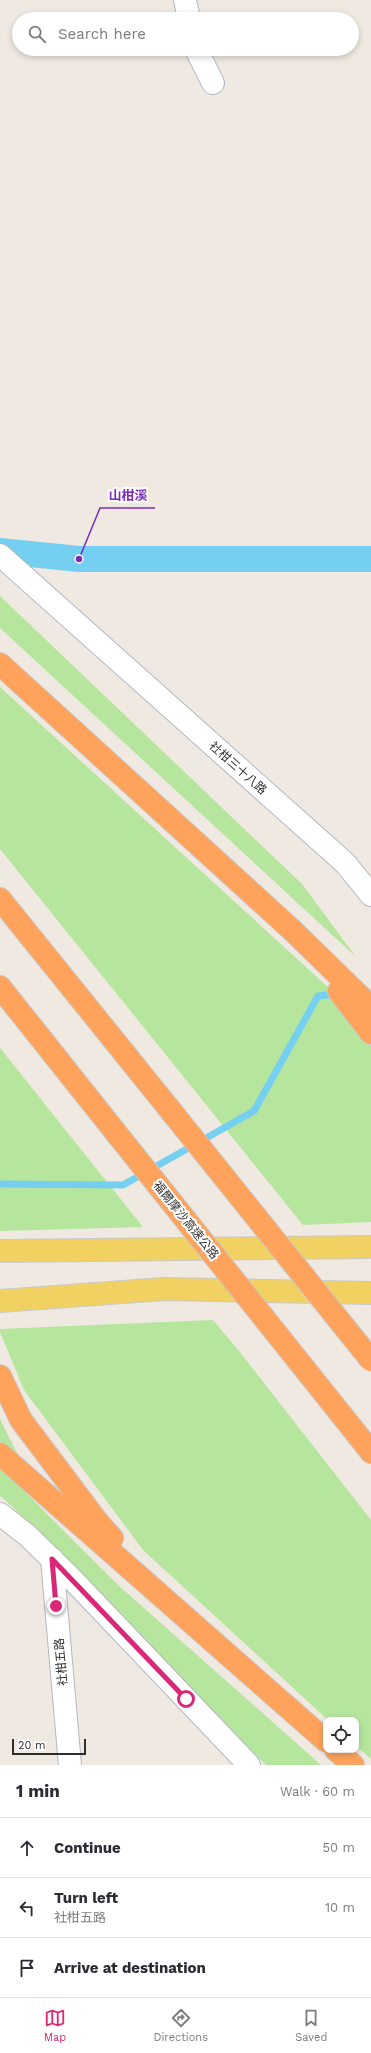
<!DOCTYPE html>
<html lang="en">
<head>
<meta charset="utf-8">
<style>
  body { margin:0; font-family:"Work Sans","Noto Sans TC",sans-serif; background:#f2f2f3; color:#2b2b33 }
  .controls { position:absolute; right:12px; bottom:12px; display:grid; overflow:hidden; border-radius:8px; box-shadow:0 2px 6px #0003 }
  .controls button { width:36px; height:36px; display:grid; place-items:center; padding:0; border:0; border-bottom:1px solid #e1e1e2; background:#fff; color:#2b2b33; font:20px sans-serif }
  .scale { position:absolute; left:12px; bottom:10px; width:74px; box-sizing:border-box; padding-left:4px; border:2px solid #2e2e2e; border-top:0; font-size:11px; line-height:14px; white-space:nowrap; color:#2e2e2e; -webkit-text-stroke:3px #fff; paint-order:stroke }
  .stop { position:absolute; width:12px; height:12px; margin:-9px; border:3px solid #db2777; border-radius:50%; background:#fff }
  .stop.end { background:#db2777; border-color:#fff; box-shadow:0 1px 4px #0008 }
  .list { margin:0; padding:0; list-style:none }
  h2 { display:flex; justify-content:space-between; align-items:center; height:52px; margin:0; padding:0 16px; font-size:17px }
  h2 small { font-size:13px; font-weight:400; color:#7c7c81 }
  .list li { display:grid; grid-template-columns:26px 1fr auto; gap:12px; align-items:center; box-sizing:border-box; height:60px; padding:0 16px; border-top:1px solid #e1e1e2 }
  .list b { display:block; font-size:15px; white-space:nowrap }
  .list p { margin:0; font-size:13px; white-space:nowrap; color:#7c7c81 }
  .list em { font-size:13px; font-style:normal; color:#7c7c81 }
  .icon { flex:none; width:22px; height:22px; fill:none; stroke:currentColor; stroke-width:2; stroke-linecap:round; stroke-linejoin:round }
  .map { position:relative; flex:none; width:371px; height:1765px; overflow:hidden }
  .search { position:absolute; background:#fff; box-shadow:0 2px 6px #0003; left:12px; right:12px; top:12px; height:44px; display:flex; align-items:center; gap:10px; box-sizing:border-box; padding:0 14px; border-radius:22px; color:#7c7c81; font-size:15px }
  .sheet { height:232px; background:#fff }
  nav { display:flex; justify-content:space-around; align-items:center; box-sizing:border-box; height:56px; border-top:1px solid #e1e1e2; background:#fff; font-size:11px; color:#7c7c81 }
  nav a { display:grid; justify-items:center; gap:2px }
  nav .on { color:#db2777 }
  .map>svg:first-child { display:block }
  .green { fill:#b6e59e }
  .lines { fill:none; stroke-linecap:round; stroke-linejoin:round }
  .stream { stroke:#75cff0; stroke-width:7 }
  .canal { stroke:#75cff0; stroke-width:26 }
  .minor-casing { stroke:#b4b7c1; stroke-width:24 }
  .major-casing { stroke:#c9c9c9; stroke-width:24 }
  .highway-casing { stroke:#c9c9c9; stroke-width:24 }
  .minor { stroke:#fff; stroke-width:22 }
  .major { stroke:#f2d163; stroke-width:22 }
  .highway { stroke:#ffa35c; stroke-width:22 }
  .highway-bridge-casing { stroke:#c9c9c9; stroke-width:24; stroke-linecap:butt }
  .highway-bridge { stroke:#ffa35c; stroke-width:22 }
  .route { stroke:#db2777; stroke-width:5 }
  .labels { text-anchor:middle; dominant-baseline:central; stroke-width:4; stroke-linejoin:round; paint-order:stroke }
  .street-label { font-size:12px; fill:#2e2e2e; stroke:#fff }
  .leader { fill:none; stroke:#7b2cbf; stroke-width:1.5 }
  .callout-dot { fill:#7b2cbf; stroke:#fff; stroke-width:1.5 }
  .callout-label { font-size:13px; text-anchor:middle; font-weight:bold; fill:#7b2cbf; stroke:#fff; stroke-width:4; stroke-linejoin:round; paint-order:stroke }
</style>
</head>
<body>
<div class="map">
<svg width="371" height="1765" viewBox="0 0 371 1765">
  <rect width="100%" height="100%" fill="#efe9e1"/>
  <g class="green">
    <path d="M0 596 302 884 356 957 0 628Z"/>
    <path d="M0 687 331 990 371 1043V1222L303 1225 0 849Z"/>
    <path d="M0 1048 143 1227 0 1231Z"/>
    <path d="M213 1320 239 1351 371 1520V1759L356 1746V1720H328L143 1550 24 1390 0 1332V1329Z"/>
    <path d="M0 1419 18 1455 0 1443Z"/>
    <path d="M0 1467 118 1585 321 1765H266L13 1507 0 1496Z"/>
  </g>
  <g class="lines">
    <path class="stream" d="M0 1184 123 1185 254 1111 318 996 337 994"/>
    <path class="canal" d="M0 551 79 559H371"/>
    <defs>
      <g id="minor">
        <path d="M185 0 189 19"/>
        <path d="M196 49 213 83"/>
        <path d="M0 555 345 863 371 895"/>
        <path d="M0 1514 27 1535 70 1577 249 1765"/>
        <path d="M52 1559 70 1765"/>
      </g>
      <g id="major">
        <path d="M0 1251 371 1247"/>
        <path d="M0 1301 164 1289 371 1293"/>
      </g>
      <g id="highway">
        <path d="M0 664 292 930 371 1007"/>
        <path d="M0 899 171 1111"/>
        <path d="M0 987 117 1134"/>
        <path d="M339 991 371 1033"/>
        <path d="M0 1376 21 1420 100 1525 112 1538"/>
        <path d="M356 1433 371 1452"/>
        <path d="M0 1454 326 1741"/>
        <path d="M336 1750 353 1765"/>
      </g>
    </defs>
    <use href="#minor" class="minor-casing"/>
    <use href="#major" class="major-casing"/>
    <use href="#highway" class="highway-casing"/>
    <use href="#minor" class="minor"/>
    <use href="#major" class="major"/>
    <use href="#highway" class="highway"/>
    <defs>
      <g id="highway-bridge">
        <path d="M171 1111 371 1360"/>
        <path d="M117 1134 356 1433"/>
      </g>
    </defs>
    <use href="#highway-bridge" class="highway-bridge-casing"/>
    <use href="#highway-bridge" class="highway-bridge"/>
  </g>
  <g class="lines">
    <path class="route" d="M56 1606 52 1559 186 1699"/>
  </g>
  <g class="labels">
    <g class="street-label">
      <text transform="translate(238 768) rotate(42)">社柑三十八路</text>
      <text transform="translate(186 1220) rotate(51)">福爾摩沙高速公路</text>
      <text transform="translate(61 1662) rotate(-95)">社柑五路</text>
    </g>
  </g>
  <path class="leader" d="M79 559L100 508H155"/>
  <circle class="callout-dot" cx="79" cy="559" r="4"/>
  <g class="callout-label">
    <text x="128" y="500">山柑溪</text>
  </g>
</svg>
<div class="controls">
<button><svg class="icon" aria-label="locate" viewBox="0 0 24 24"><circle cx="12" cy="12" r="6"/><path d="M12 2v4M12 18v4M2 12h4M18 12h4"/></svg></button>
</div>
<div class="scale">20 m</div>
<div class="stop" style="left:186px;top:1699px"></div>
<div class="stop end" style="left:56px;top:1606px"></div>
<div class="search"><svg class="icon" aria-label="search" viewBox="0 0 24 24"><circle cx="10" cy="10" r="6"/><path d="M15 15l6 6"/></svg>Search here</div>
</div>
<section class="sheet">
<h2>1 min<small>Walk · 60 m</small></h2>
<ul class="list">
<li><svg class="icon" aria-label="ahead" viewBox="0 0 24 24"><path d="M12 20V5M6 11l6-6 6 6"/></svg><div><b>Continue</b></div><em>50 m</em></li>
<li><svg class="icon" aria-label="left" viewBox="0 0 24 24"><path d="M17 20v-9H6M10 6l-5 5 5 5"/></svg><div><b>Turn left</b><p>社柑五路</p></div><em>10 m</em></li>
<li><svg class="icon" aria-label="arrive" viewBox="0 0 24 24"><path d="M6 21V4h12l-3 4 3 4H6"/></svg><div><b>Arrive at destination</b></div></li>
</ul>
</section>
<nav>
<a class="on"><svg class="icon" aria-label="map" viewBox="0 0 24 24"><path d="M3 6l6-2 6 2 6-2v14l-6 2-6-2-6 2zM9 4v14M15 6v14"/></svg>Map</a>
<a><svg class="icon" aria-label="directions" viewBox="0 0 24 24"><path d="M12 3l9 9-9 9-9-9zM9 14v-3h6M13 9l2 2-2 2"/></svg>Directions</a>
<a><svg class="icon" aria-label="saved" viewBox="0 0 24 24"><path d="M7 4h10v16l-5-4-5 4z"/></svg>Saved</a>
</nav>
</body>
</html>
